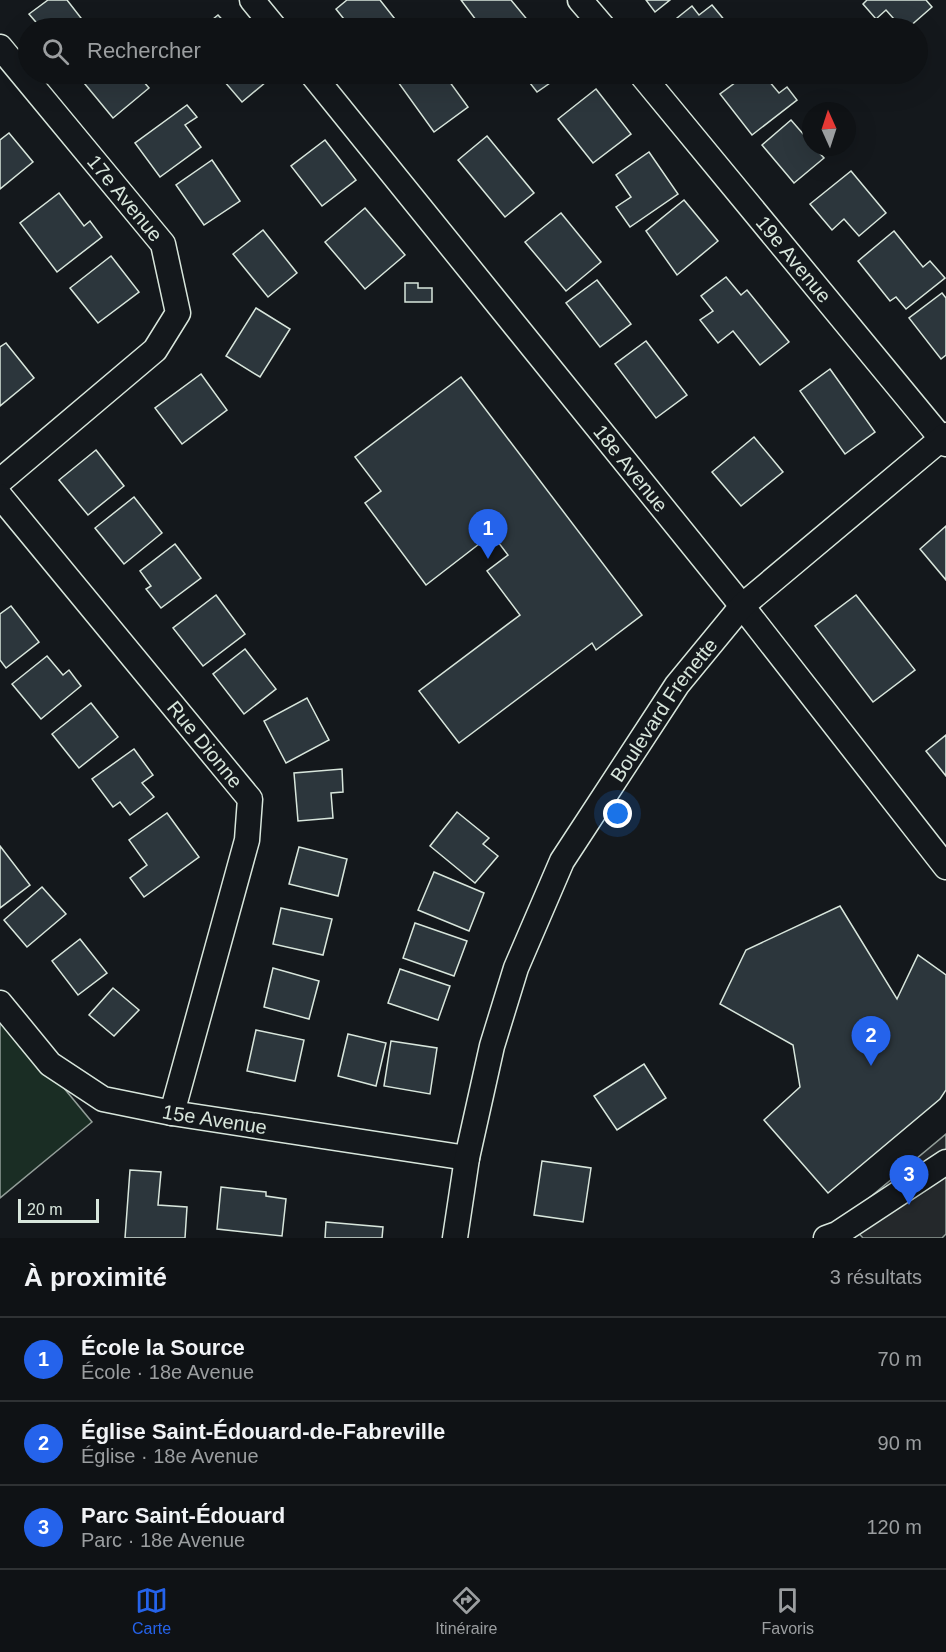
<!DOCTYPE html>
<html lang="fr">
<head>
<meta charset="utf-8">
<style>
  body { margin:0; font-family:Helvetica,sans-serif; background:#1d2022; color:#f1f3f6 }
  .compass { position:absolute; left:802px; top:102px; width:54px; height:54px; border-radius:50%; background:#0f1215; box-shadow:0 6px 24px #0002; rotate:357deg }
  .scale { position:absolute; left:18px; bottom:15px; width:81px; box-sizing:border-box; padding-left:6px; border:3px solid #d8e6dc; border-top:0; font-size:16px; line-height:21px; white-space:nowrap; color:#d8e6dc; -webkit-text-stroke:4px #14181c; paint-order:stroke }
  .you { position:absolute; left:618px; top:814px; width:21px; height:21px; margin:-15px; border:4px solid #fff; border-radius:50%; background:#1a73e8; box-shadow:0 0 0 9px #1a73e833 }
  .badge { display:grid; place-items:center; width:39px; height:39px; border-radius:50%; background:#2563eb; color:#fff; font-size:20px; font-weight:700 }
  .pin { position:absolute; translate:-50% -50px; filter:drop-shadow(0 2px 3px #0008) }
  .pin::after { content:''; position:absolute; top:32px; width:21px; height:18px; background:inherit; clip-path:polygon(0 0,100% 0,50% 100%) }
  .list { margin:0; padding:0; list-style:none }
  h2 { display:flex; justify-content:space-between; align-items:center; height:78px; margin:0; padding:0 24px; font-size:26px }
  h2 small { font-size:20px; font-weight:400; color:#9b9ea0 }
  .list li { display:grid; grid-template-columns:39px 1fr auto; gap:18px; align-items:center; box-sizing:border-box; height:84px; padding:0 24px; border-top:2px solid #2f3234 }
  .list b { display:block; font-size:22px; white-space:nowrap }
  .list p { margin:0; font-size:20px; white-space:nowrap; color:#9b9ea0 }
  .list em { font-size:20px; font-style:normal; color:#9b9ea0 }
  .icon { flex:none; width:33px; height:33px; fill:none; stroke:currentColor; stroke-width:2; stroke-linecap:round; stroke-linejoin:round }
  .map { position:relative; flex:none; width:946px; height:1238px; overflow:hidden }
  .search { position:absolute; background:#0f1215; box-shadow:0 6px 24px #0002; left:18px; right:18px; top:18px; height:66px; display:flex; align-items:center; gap:15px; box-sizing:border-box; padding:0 21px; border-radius:33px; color:#9b9ea0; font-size:22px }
  .sheet { height:330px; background:#0f1215 }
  nav { display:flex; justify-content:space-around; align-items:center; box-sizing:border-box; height:84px; border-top:2px solid #2f3234; background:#0f1215; font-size:16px; color:#9b9ea0 }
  nav a { display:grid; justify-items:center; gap:3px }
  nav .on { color:#2563eb }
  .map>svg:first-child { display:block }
  .green { fill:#1a2d24; stroke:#939e99; stroke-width:1.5 }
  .parking { fill:#24282b; stroke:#939e99; stroke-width:1.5 }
  .building { fill:#2c363c; stroke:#d8e6dc; stroke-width:1.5 }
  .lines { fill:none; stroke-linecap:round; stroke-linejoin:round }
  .minor-casing { stroke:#d8e6dc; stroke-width:27 }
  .minor { stroke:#14181c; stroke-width:24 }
  .labels { text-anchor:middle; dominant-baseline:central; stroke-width:4.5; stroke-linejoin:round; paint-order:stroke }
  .street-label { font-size:20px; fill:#d8e6dc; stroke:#14181c }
</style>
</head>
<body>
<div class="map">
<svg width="946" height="1238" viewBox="0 0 946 1238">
  <rect width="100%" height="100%" fill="#14181c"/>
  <path class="green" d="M0 1011 92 1122 0 1198Z"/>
  <path class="parking" d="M946 1134V1234L942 1238H863L845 1218Z"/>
  <g class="building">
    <path d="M48 0H67L88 27 41 28 29 14Z"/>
    <path d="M347 0H380L402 28H351L336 9Z"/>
    <path d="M461 0H511L530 23 523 28H482Z"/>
    <path d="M646 0H670L655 12Z"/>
    <path d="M867 0H926L932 7 908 28H902L886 10 876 19 863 4Z"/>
    <path d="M712 5 731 28H669L667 26 692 6 699 15Z"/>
    <path d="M218 15 230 28H202Z"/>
    <path d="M85 74H137L149 88 113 118 80 78Z"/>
    <path d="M218 74H269L272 77 242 102Z"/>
    <path d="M409 74H444L468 107 434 132 398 82Z"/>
    <path d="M523 74H563L537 92Z"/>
    <path d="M747 74H763L779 93 787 87 797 100 752 135 720 94Z"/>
    <path d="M596 89 631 134 593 163 558 119Z"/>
    <path d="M187 105 197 117 185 125 201 147 160 177 135 143Z"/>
    <path d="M791 120 811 143V147H814L824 158 794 183 762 145Z"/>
    <path d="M9 133 33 162 0 189V140Z"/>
    <path d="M487 136 534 193 505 217 458 160Z"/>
    <path d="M325 140 356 180 322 206 291 166Z"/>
    <path d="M649 152 678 194 630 227 616 207 631 197 616 175Z"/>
    <path d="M212 160 240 201 204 225 176 185Z"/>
    <path d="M851 171 886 213 859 236 844 219 832 230 810 204Z"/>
    <path d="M59 193 84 226 90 221 102 237 57 272 20 223Z"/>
    <path d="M684 200 718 241 677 275 646 231Z"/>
    <path d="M365 208 405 255 365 289 325 242Z"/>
    <path d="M561 213 601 262 566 291 525 242Z"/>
    <path d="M263 230 297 273 268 297 233 254Z"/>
    <path d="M894 231 923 267 930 261 945 278 906 309 896 297 890 301 858 261Z"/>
    <path d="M111 256 139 292 98 323 70 288Z"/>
    <path d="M726 277 741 295 747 290 789 342 760 365 733 331 718 343 700 320 713 311 701 296Z"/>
    <path d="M597 280 631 324 600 347 566 303Z"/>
    <path d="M405 283H418V288H432V302H405Z"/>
    <path d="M942 293 946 298V355L941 359 909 318Z"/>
    <path d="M256 308 290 329 260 377 226 356Z"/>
    <path d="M646 341 687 395 656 418 615 364Z"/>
    <path d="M6 343 34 378 0 406V347Z"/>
    <path d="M830 369 875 432 845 454 800 391Z"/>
    <path d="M201 374 227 410 182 444 155 408Z"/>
    <path d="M461 377 642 615 596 650 592 643 459 743 419 691 520 615 487 571 508 555 492 534 426 585 365 503 381 491 355 457Z"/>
    <path d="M754 437 783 472 741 506 712 472Z"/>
    <path d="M96 450 124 486 88 515 59 480Z"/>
    <path d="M134 497 162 533 124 564 95 528Z"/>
    <path d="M946 526V580L920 549Z"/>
    <path d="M175 544 201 578 161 608 146 589 151 586 140 571Z"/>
    <path d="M216 595 245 634 203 666 173 628Z"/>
    <path d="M856 595 915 670 873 702 815 626Z"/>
    <path d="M11 606 39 642 6 668 0 660V614Z"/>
    <path d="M245 649 276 689 244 714 213 674Z"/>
    <path d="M47 656 63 675 69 670 81 686 41 719 12 684Z"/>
    <path d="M307 698 329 740 286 763 264 721Z"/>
    <path d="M91 703 118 737 79 768 52 734Z"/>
    <path d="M946 735V776L926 751Z"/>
    <path d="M134 749 153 775 142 783 154 797 130 815 120 802 113 807 92 779Z"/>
    <path d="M342 769 343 792 331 793 333 818 298 821 294 773Z"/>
    <path d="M457 812 489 838 483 844 498 856 475 883 430 846Z"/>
    <path d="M167 813 199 857 144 897 130 878 147 865 129 840Z"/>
    <path d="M0 846 30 885 0 908Z"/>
    <path d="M299 847 347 859 338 896 289 884Z"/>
    <path d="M434 872 484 893 469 931 418 910Z"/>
    <path d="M42 887 66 914 27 947 4 920Z"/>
    <path d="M840 906 897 999 918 955 946 975V1090L940 1099 828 1193 764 1120 800 1087 793 1045 720 1004 746 950Z"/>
    <path d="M281 908 332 919 323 955 273 944Z"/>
    <path d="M415 923 467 941 454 976 403 958Z"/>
    <path d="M80 939 107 973 78 995 52 961Z"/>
    <path d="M273 968 319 981 309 1019 264 1007Z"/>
    <path d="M400 969 450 986 438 1020 388 1003Z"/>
    <path d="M113 988 139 1010 114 1036 89 1015Z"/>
    <path d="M256 1030 304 1040 295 1081 247 1071Z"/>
    <path d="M348 1034 386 1043 376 1086 338 1076Z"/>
    <path d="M391 1041 437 1048 430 1094 384 1086Z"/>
    <path d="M644 1064 666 1098 617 1130 594 1096Z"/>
    <path d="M542 1161 591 1168 583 1222 534 1215Z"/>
    <path d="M130 1170 161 1172 158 1205 187 1207 185 1238H125Z"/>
    <path d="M221 1187 266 1192V1196L286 1199 282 1236 217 1229Z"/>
    <path d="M326 1222 383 1227 382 1238H325Z"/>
  </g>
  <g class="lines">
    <defs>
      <g id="minor">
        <path d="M252 0 275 28"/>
        <path d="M580 0 604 28"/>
        <path id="s1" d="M0 47 163 244 178 313 155 350 0 481"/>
        <path id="s2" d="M312 74 742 606 946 867"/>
        <path id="s3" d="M641 74 946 444"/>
        <path id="s4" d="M0 496 250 799 247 840 172 1113"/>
        <path id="s5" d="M0 1003 50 1064 103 1099 172 1113 467 1158"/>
        <path id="s6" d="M455 1238 467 1158 492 1046 516 968 562 861 677 685 742 606 946 435"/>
        <path d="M826 1238 837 1234 946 1162"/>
      </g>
    </defs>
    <use href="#minor" class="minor-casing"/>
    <use href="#minor" class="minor"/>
  </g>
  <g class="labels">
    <g class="street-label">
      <text stroke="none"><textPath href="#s1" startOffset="196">17e Avenue</textPath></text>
      <text stroke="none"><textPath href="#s3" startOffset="240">19e Avenue</textPath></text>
      <text stroke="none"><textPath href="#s2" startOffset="507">18e Avenue</textPath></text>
      <text stroke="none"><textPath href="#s6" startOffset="576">Boulevard Frenette</textPath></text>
      <text stroke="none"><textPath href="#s4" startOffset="322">Rue Dionne</textPath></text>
      <text stroke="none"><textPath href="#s5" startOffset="256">15e Avenue</textPath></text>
    </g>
  </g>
</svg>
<svg class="compass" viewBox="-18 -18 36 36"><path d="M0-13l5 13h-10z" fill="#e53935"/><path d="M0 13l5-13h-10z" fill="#9b9ea0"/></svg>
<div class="scale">20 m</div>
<div class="you"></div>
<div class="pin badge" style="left:488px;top:559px">1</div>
<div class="pin badge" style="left:871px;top:1066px">2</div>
<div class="pin badge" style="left:909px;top:1205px">3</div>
<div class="search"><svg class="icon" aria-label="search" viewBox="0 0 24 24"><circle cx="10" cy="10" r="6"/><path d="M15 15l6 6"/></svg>Rechercher</div>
</div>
<section class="sheet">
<h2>À proximité<small>3 résultats</small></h2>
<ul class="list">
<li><span class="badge">1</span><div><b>École la Source</b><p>École · 18e Avenue</p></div><em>70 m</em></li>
<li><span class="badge">2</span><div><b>Église Saint-Édouard-de-Fabreville</b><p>Église · 18e Avenue</p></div><em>90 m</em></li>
<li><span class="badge">3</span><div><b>Parc Saint-Édouard</b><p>Parc · 18e Avenue</p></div><em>120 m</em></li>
</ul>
</section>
<nav>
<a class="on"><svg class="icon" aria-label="map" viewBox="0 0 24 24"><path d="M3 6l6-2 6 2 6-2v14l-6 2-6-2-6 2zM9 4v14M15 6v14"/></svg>Carte</a>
<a><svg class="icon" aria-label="directions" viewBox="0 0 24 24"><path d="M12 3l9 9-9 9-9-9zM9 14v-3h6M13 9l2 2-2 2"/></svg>Itinéraire</a>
<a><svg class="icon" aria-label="saved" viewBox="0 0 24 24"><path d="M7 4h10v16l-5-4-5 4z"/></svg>Favoris</a>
</nav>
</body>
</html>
